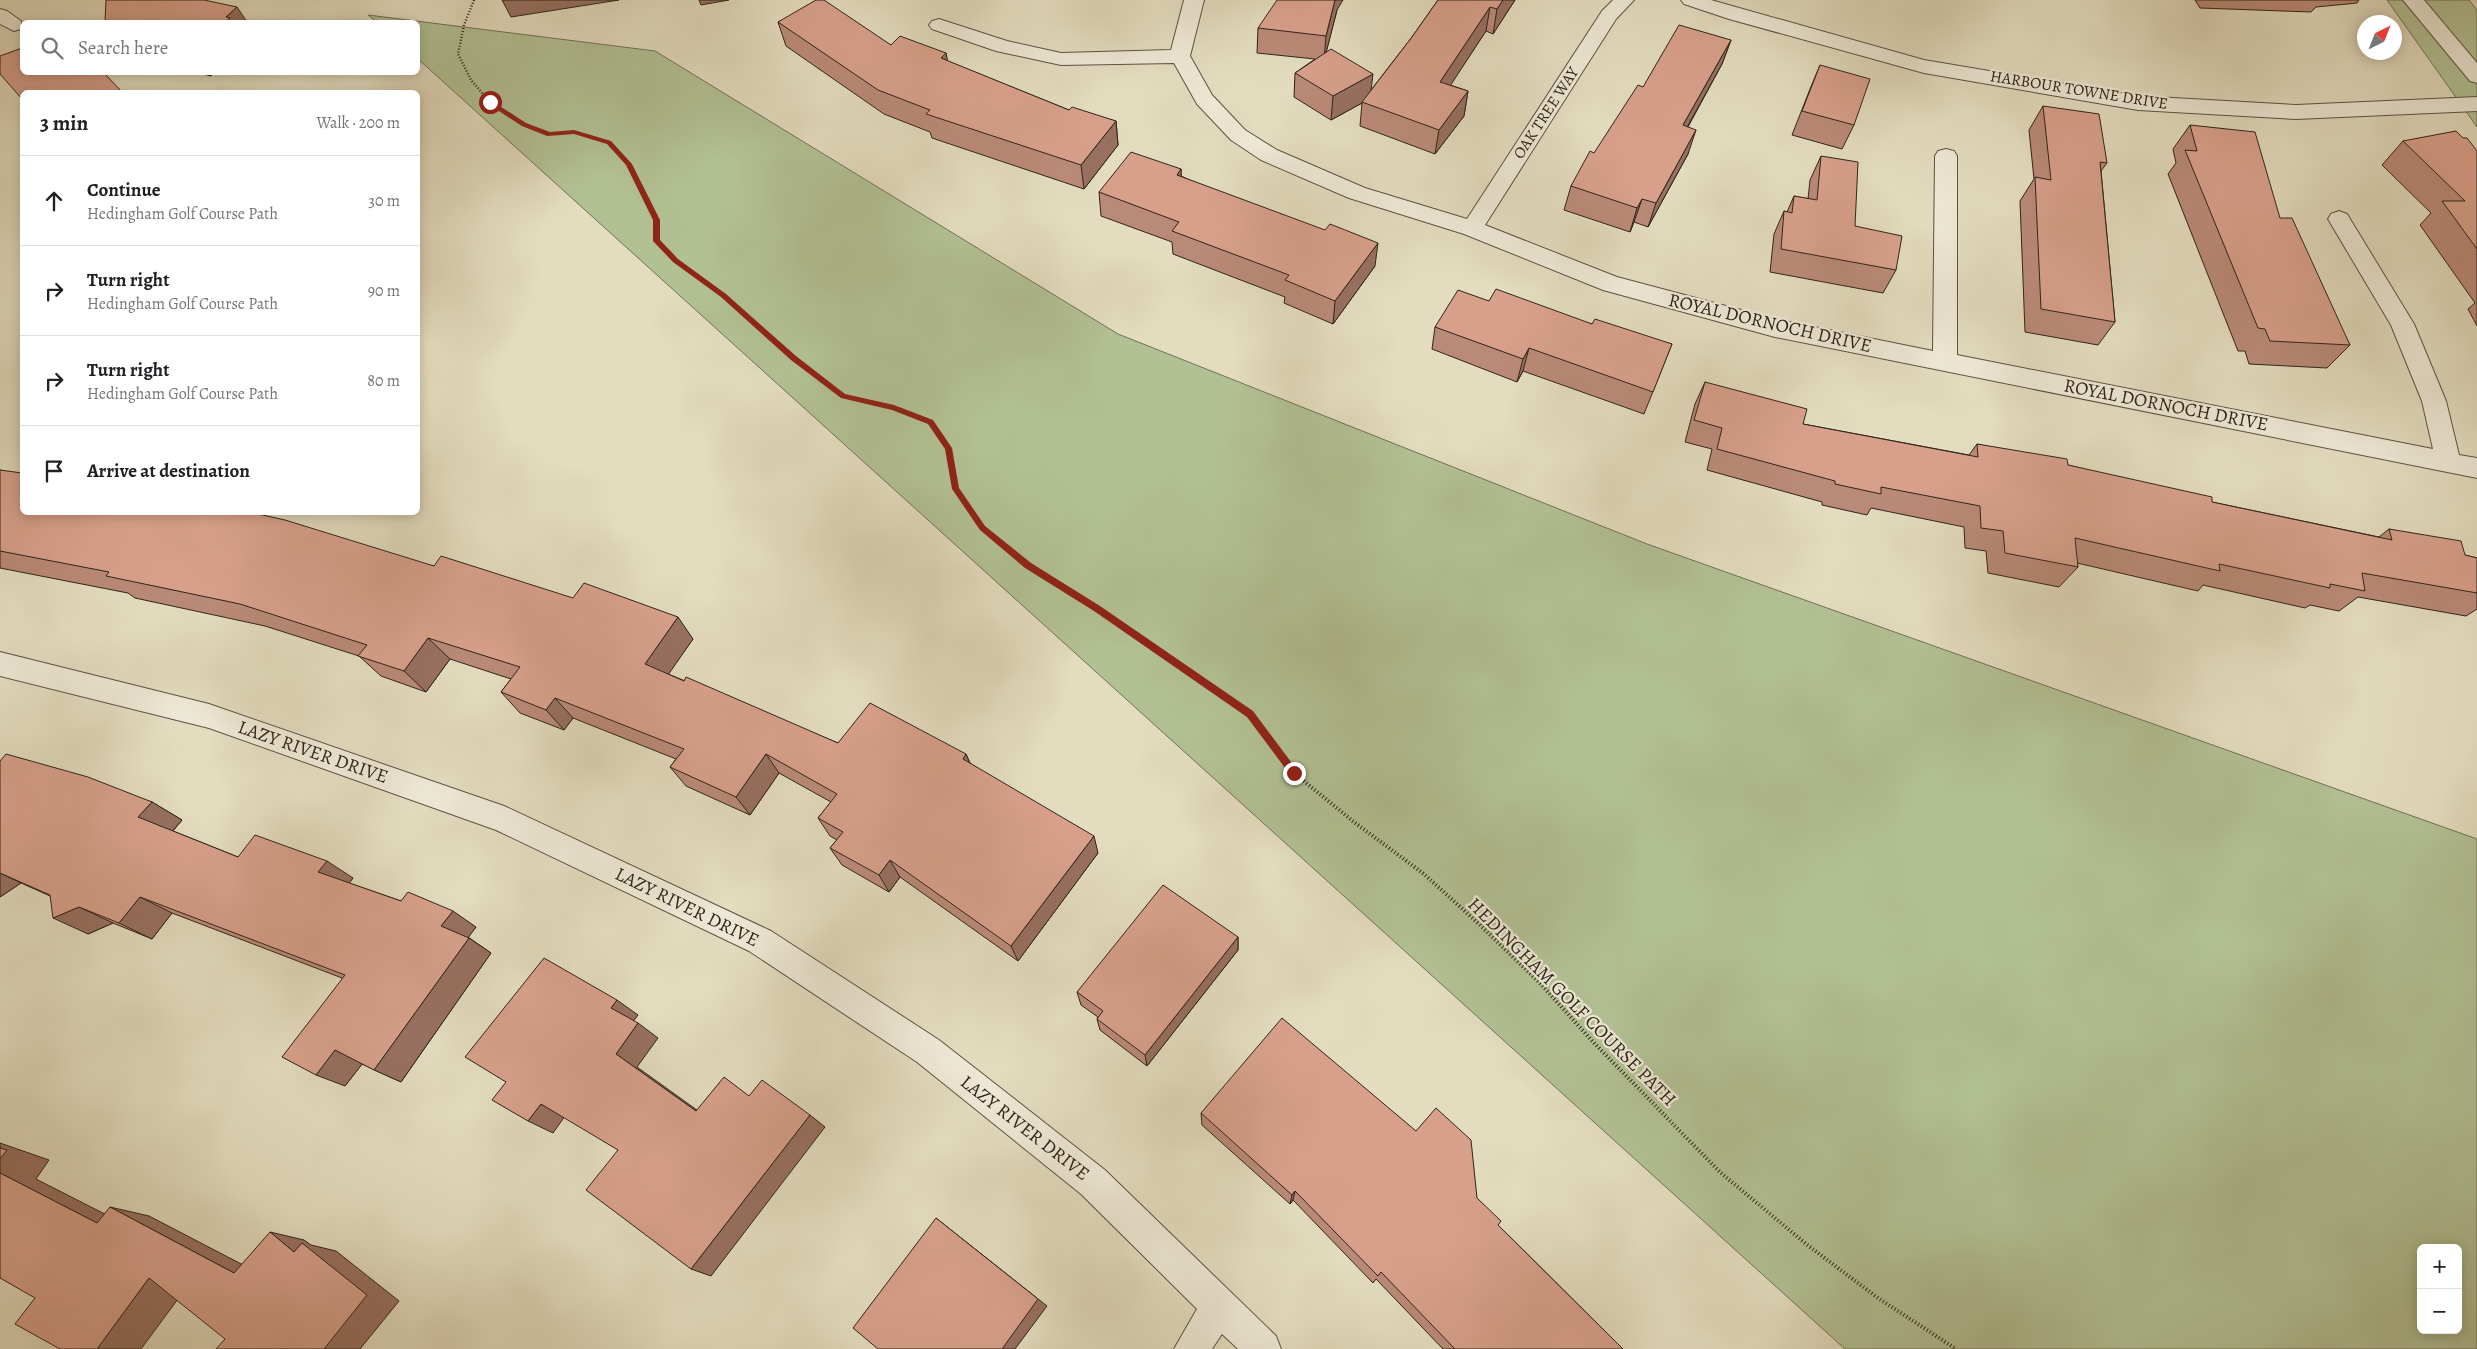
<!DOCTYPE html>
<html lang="en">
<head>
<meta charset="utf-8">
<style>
  body { margin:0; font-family:Alegreya,serif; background:#f6f6f6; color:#202124 }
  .controls { position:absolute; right:15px; bottom:15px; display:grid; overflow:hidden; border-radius:8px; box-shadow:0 2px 12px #0003 }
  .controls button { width:45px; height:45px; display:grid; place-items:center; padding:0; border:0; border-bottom:1px solid #e0e0e0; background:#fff; color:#202124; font:25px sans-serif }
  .compass { position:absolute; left:2357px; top:15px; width:45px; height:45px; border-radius:50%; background:#fff; box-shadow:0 2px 12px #0003; rotate:43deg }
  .stop { position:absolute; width:15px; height:15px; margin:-11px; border:4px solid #8f2418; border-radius:50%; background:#fff }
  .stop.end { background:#8f2418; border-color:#fff; box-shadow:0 1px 5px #0008 }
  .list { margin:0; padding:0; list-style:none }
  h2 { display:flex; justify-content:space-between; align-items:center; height:65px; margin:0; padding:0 20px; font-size:21px }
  h2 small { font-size:16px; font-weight:400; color:#757577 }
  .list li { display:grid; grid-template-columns:32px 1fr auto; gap:15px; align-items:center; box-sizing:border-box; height:90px; padding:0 20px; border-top:1px solid #e0e0e0 }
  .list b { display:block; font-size:19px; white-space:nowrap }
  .list p { margin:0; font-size:16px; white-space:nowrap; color:#757577 }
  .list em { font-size:16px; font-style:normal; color:#757577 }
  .icon { flex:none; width:28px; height:28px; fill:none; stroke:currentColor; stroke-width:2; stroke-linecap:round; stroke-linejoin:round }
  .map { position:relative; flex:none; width:2477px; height:1349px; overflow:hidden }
  .search { position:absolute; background:#fff; box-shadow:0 2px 12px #0003; left:20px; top:20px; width:400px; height:55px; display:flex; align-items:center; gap:12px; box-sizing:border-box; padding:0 18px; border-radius:8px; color:#757577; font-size:19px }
  .panel { position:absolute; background:#fff; box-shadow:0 2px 12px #0003; left:20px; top:90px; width:400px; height:425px; border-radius:8px }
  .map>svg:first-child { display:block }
  .green { fill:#b2c194; stroke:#707256; fill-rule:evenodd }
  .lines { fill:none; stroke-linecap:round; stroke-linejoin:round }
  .minor-casing { stroke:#5c5242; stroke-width:2 }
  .path-far1 { stroke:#2f2419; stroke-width:2.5; stroke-dasharray:1 2; stroke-linecap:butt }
  .path { stroke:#2f2419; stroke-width:4; stroke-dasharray:1 2.5; stroke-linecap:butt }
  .minor { fill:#ede8d5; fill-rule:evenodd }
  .wall { fill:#ba8a78; stroke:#2f2419 }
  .shaded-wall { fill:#977061; stroke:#2f2419 }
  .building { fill:#d8a08b; stroke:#2f2419 }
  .route { fill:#8f2418 }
  .labels { text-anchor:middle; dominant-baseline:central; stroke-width:4.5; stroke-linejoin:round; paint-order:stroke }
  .far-street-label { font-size:16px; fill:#2f2419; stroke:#ede8d5 }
  .street-label { font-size:19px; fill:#2f2419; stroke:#ede8d5 }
</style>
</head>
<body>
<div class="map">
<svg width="2477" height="1349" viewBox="0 0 2477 1349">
  <rect width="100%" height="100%" fill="#e3dcbf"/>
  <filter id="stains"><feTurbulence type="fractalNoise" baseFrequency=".004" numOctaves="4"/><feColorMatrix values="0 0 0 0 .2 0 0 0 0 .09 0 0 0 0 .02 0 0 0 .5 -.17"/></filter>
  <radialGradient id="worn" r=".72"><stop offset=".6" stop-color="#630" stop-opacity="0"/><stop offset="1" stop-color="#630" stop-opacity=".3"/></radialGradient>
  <g class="green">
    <path d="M2387 0H2469L2477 10V127Z"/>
    <path d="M368 15 655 51 1118 334 1647 544 2477 839V1349H1845L418 59V22H377ZM2421 1248H2458V1330H2421Z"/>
  </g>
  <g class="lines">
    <defs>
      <g id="minor">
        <path d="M1184 0H1204L1190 56 1212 95 1245 130 1277 150 1365 188 1467 219 1602 11 1613 0H1634L1616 19 1485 225 1617 277 1775 319 1933 351 1935 156 1938 151 1946 149 1954 151 1957 156V355L2433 449 2422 401 2391 325 2328 219 2331 214 2339 211 2347 214 2414 324 2446 401 2459 455 2477 458V478L1775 337 1603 290 1464 234 1349 198 1261 160 1231 140 1197 104 1174 63 1061 65 996 51 932 29 929 25 932 21 939 19 1007 41 1061 53 1171 50Z"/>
        <path d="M1681 0H1711L1924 60 2138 96 2296 105 2477 97V111L2296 119 2138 110 1924 73 1729 19 1684 4Z"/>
        <path d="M2403 0H2424L2477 63V83L2470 81Z"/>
        <path d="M0 9 7 11 21 21V29L14 31 0 24Z"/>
        <path d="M0 652 209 704 504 806 771 931 939 1040 1105 1170 1276 1336 1281 1349H1238L1222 1334 1212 1349H1174L1197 1309 1081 1194 917 1062 749 951 496 830 209 728 0 676Z"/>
      </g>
    </defs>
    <use href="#minor" class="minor-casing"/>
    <path class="path-far1" d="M474 0 464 25 458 54 471 80 490 102 524 125 549 134 574 132 609 142 629 164 657 220V241L675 260 723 296 794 358 843 396 894 408 931 422 948 448 956 489 983 528 1028 565 1045 575"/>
    <path class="path" d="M1043 574 1097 608 1250 714 1294 773 1354 822 1424 874 1480 925 1540 983 1594 1043 1720 1172 1806 1244 1878 1298 1956 1349"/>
    <use href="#minor" class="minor"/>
  </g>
  <g class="wall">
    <path d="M1438 0H1515L1493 34 1486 31 1450 85 1468 91 1464 116 1435 154 1360 126 1362 103 1331 120 1294 97 1295 73 1315 59 1257 53 1258 28 1337 10 1326 52 1371 90 1412 37Z"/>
    <path d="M2195 0H2359L2357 3 2316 7 2311 12 2200 8Z"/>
    <path d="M778 22 891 45 946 53 947 61 1069 110 1116 121 1118 145 1084 189 932 138 930 132 884 114 786 46Z"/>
    <path d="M1731 40 1722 64 1688 127V154L1648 227 1634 222 1630 232 1564 210 1571 186 1643 87Z"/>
    <path d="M1820 65 1854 125 1842 149 1792 135 1810 89Z"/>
    <path d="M195 72H215L211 76Z"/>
    <path d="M2043 106 2107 163 2101 171 2115 322 2098 345 2025 332 2020 201 2034 179 2029 130Z"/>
    <path d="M2190 125 2280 218 2350 345 2327 368 2249 364 2245 351H2238L2168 174 2176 163 2173 149Z"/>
    <path d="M2403 141 2477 151V326L2468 309 2475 303 2420 225 2431 213 2382 165Z"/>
    <path d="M1821 156 1855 226 1896 270 1883 293 1770 272 1774 234 1784 211 1787 212 1794 196 1808 199 1810 180Z"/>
    <path d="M1181 169V176L1375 266 1333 324 1284 303 1285 297 1173 254 1172 242 1101 216 1099 192Z"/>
    <path d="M1489 301 1592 324 1672 344 1644 414 1523 371 1517 382 1432 349 1435 327Z"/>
    <path d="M1705 382 1803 424 1969 455 1977 444 2068 465 2212 502 2379 537 2389 529 2465 555 2477 558V609L2466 616 2358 597 2339 611 2310 605 2305 608 2203 585 2198 591 2077 563 2078 567 2059 587 1988 573 1986 551 1965 548 1964 527 1871 508 1867 515 1822 505V502L1707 470 1712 449 1685 442 1695 404Z"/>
    <path d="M0 470 434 566 693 639 668 674 838 743 966 754 970 763 1098 853 1018 961 900 877 889 892 842 865 830 848 837 840 830 836 818 818 831 802 779 773 750 815 686 786 670 767 676 759 573 718 564 730 520 713 501 692 511 679 450 659 426 692 381 676 359 656 265 626 135 598 128 593 0 568Z"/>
    <path d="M0 761 152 802 182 820 173 831 238 857 353 878 349 883 476 927 468 937 491 953 401 1082 362 1064 345 1086 342 978 172 913 152 939 113 923 88 934 50 896 21 883 0 897Z"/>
    <path d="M1238 937V950L1147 1066 1100 1030 1097 1019 1098 1017 1081 1005 1077 992Z"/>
    <path d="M1201 1113 1477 1198 1498 1225 1623 1349H1443L1376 1279 1373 1283 1293 1200 1290 1204 1202 1125Z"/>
  </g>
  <g class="shaded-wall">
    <path d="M502 0H619L511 17Z"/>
    <path d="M699 0H729L701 5Z"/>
    <path d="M1335 0H1343L1337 10 1324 61 1326 36Z"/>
    <path d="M1503 0H1515L1493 34 1497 9Z"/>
    <path d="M237 7 247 22H225L226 17Z"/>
    <path d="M1490 7 1486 31 1437 106 1440 82Z"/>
    <path d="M1731 40 1722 64 1675 149 1683 125Z"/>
    <path d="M946 53 951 78 941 58Z"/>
    <path d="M208 72H215L211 76Z"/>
    <path d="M1373 74 1370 99 1362 102V103L1331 120 1333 96Z"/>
    <path d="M1468 91 1464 116 1435 154 1439 130Z"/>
    <path d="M1116 121 1118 145 1084 189 1081 165Z"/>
    <path d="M1696 130 1688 154 1648 227 1656 203Z"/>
    <path d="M1181 169 1182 193 1177 175Z"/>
    <path d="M1642 199 1634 222 1630 232 1637 208Z"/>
    <path d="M1378 243 1375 266 1333 324 1335 301Z"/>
    <path d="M1529 348 1523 371 1517 382 1523 359Z"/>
    <path d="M678 617 693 639 661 685 645 664Z"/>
    <path d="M428 638 450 659 426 692 404 671Z"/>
    <path d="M555 698 573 718 564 730 546 710Z"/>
    <path d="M766 754 779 773 750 815 736 797Z"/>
    <path d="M966 754 974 773 963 759Z"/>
    <path d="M152 802 182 820 169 835 138 817Z"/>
    <path d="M1094 836 1098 853 1018 961 1011 946Z"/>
    <path d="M890 860 900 877 889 892 879 875Z"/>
    <path d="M327 861 353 878 345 889 318 872Z"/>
    <path d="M0 873 21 883 0 897Z"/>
    <path d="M140 897 172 913 152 939 119 923Z"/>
    <path d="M79 907 113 923 88 934 53 918Z"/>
    <path d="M453 911 476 927 465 942 441 926Z"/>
    <path d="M1238 937V950L1147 1066 1145 1055Z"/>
    <path d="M469 938 491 953 401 1082 374 1070Z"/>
    <path d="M617 1000 638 1015 632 1023 611 1008Z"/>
    <path d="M638 1023 658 1038 637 1067 715 1123 696 1111 616 1054Z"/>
    <path d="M335 1050 363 1063 345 1086 316 1075Z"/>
    <path d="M541 1104 565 1116 553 1133 528 1121Z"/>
    <path d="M810 1115 825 1127 711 1276 691 1269Z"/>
    <path d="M0 1143 49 1160 36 1179 138 1231 97 1223 0 1173Z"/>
    <path d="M1295 1191 1293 1200 1290 1204 1292 1195Z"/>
    <path d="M110 1207 149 1216 270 1279 234 1273Z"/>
    <path d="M936 1218 1047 1306 1015 1349H1002Z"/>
    <path d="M270 1232 304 1240 311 1245 336 1251 399 1301 360 1349H324L294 1252Z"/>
    <path d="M149 1278 189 1284 141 1349H97Z"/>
  </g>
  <g class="building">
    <path d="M106 0H204L237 7 226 17 230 18 225 22H105Z"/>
    <path d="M816 0H824L891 45 900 36 946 53 941 58 1069 110 1072 107 1116 121 1081 165 926 114 930 110 878 90 778 22Z"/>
    <path d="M1277 0H1335L1326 36 1258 28Z"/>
    <path d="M1438 0H1503L1497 9 1490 7 1440 82 1468 91 1439 130 1362 102 1412 37Z"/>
    <path d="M1679 25 1731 40 1683 125 1696 130 1656 203 1642 199 1637 208 1571 186 1590 151 1594 153 1638 85 1643 87Z"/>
    <path d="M22 48V72H103L122 92H22V99L0 74V56Z"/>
    <path d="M1331 49 1373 74 1333 96 1295 73Z"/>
    <path d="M1820 65 1870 79 1854 125 1802 111Z"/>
    <path d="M2043 106 2099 114 2107 163 2100 162 2115 322 2041 309 2035 177 2051 180Z"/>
    <path d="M2190 125 2255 132 2280 218H2292L2350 345 2270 341 2265 329 2258 328 2185 150 2197 151Z"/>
    <path d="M2456 131 2463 138H2467L2477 151V249L2442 201H2465L2403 141Z"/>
    <path d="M1131 152 1181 169 1177 175 1325 230 1330 224 1378 243 1335 301 1285 280 1289 275 1172 231 1179 222 1099 192Z"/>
    <path d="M1821 156 1858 162 1855 226 1902 236 1896 270 1781 249 1784 211 1792 213 1794 196 1817 200Z"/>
    <path d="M1496 289 1592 324 1595 319 1672 344 1653 392 1529 348 1523 359 1435 327 1458 290 1489 301Z"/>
    <path d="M1705 382 1807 409 1803 424 1978 457 1977 444 2067 459 2068 465 2212 497V502L2392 540 2389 529 2461 541 2465 555 2477 558V593L2362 573 2365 591 2330 584V588L2219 564 2220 571 2075 538 2078 567 2005 553 2003 531 1981 528 1980 506 1881 487V494L1835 484V481L1717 449 1722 428 1694 420Z"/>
    <path d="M0 470 22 473V512H249L285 520 434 566 441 556 573 598 584 583 678 617 645 664 684 681 686 677 838 743 870 703 966 754 963 759 1094 836 1011 946 890 860 879 875 830 848 843 832 818 818 837 794 766 754 736 797 670 767 684 749 555 698 546 710 501 692 520 667 428 638 404 671 358 656 367 645 240 604 106 576 109 572 0 551Z"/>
    <path d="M6 754 88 777 152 802 138 817 238 857 255 835 327 861 318 872 401 901 408 892 453 911 441 926 469 938 374 1070 335 1050 316 1075 282 1057 345 975 140 897 119 923 79 907 53 918 50 895 0 873V761Z"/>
    <path d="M1163 885 1238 937 1145 1055 1097 1019 1103 1011 1077 992Z"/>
    <path d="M544 958 617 1000 611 1008 638 1023 616 1054 696 1111 724 1077 749 1096 762 1080 810 1115 691 1269 586 1190 618 1150 541 1104 528 1121 492 1100 506 1082 465 1057Z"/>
    <path d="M1282 1018 1416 1131 1436 1108 1471 1140 1477 1198 1501 1221 1498 1225 1623 1349H1455L1381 1272 1378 1276 1295 1191 1292 1195 1201 1113Z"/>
    <path d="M0 1148 7 1150 0 1159Z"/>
    <path d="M0 1173 97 1223 110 1207 234 1273 270 1232 294 1252 302 1243 367 1295 324 1349H216L225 1339 149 1278 97 1349H60L15 1324 35 1298 0 1278Z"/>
    <path d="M936 1218 1038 1299 1002 1349H878L853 1328Z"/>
  </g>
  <path class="route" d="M488 101H492L526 123 550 132 574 130 611 141 632 164 660 220V240L678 259 726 294 796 356 845 394 894 405 933 420 952 448 959 488 985 526 1031 563 1100 606 1253 711 1297 770V776H1291L1247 717 1094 611 1025 568 980 530 952 489 945 449 928 424 892 410 841 398 791 360 721 297 673 262 653 241V220L626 165 607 144 574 134 547 136 522 126 488 104Z"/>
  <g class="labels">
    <g class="far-street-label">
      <text transform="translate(2079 90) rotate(9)">HARBOUR TOWNE DRIVE</text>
      <text transform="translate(1546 113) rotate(-57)">OAK TREE WAY</text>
    </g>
    <g class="street-label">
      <text transform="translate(1770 323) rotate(13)">ROYAL DORNOCH DRIVE</text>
      <text transform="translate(2166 405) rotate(11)">ROYAL DORNOCH DRIVE</text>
      <text transform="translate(313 752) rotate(19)">LAZY RIVER DRIVE</text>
      <text transform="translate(687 907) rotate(26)">LAZY RIVER DRIVE</text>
      <text transform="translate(1572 1002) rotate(45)">HEDINGHAM GOLF COURSE PATH</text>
      <text transform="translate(1025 1128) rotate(38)">LAZY RIVER DRIVE</text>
    </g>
  </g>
  <rect width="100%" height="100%" filter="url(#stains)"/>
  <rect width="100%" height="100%" fill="url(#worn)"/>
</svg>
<div class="controls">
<button>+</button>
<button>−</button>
</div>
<svg class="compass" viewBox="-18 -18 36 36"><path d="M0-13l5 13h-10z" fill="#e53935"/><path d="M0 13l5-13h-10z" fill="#757577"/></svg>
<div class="stop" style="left:490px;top:102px"></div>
<div class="stop end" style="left:1294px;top:773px"></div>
<div class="search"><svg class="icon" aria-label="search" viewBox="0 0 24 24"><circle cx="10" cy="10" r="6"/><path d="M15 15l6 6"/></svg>Search here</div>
<section class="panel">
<h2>3 min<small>Walk · 200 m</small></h2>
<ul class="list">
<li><svg class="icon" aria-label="ahead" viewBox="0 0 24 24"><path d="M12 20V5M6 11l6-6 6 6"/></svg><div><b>Continue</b><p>Hedingham Golf Course Path</p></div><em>30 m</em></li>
<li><svg class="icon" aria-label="right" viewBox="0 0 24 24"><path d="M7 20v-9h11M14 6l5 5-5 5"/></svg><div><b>Turn right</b><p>Hedingham Golf Course Path</p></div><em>90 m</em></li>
<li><svg class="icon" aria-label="right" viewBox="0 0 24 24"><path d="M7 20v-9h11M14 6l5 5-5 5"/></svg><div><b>Turn right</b><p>Hedingham Golf Course Path</p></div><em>80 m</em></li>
<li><svg class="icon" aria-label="arrive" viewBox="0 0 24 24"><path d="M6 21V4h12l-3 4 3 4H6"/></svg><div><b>Arrive at destination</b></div></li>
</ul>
</section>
</div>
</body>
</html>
